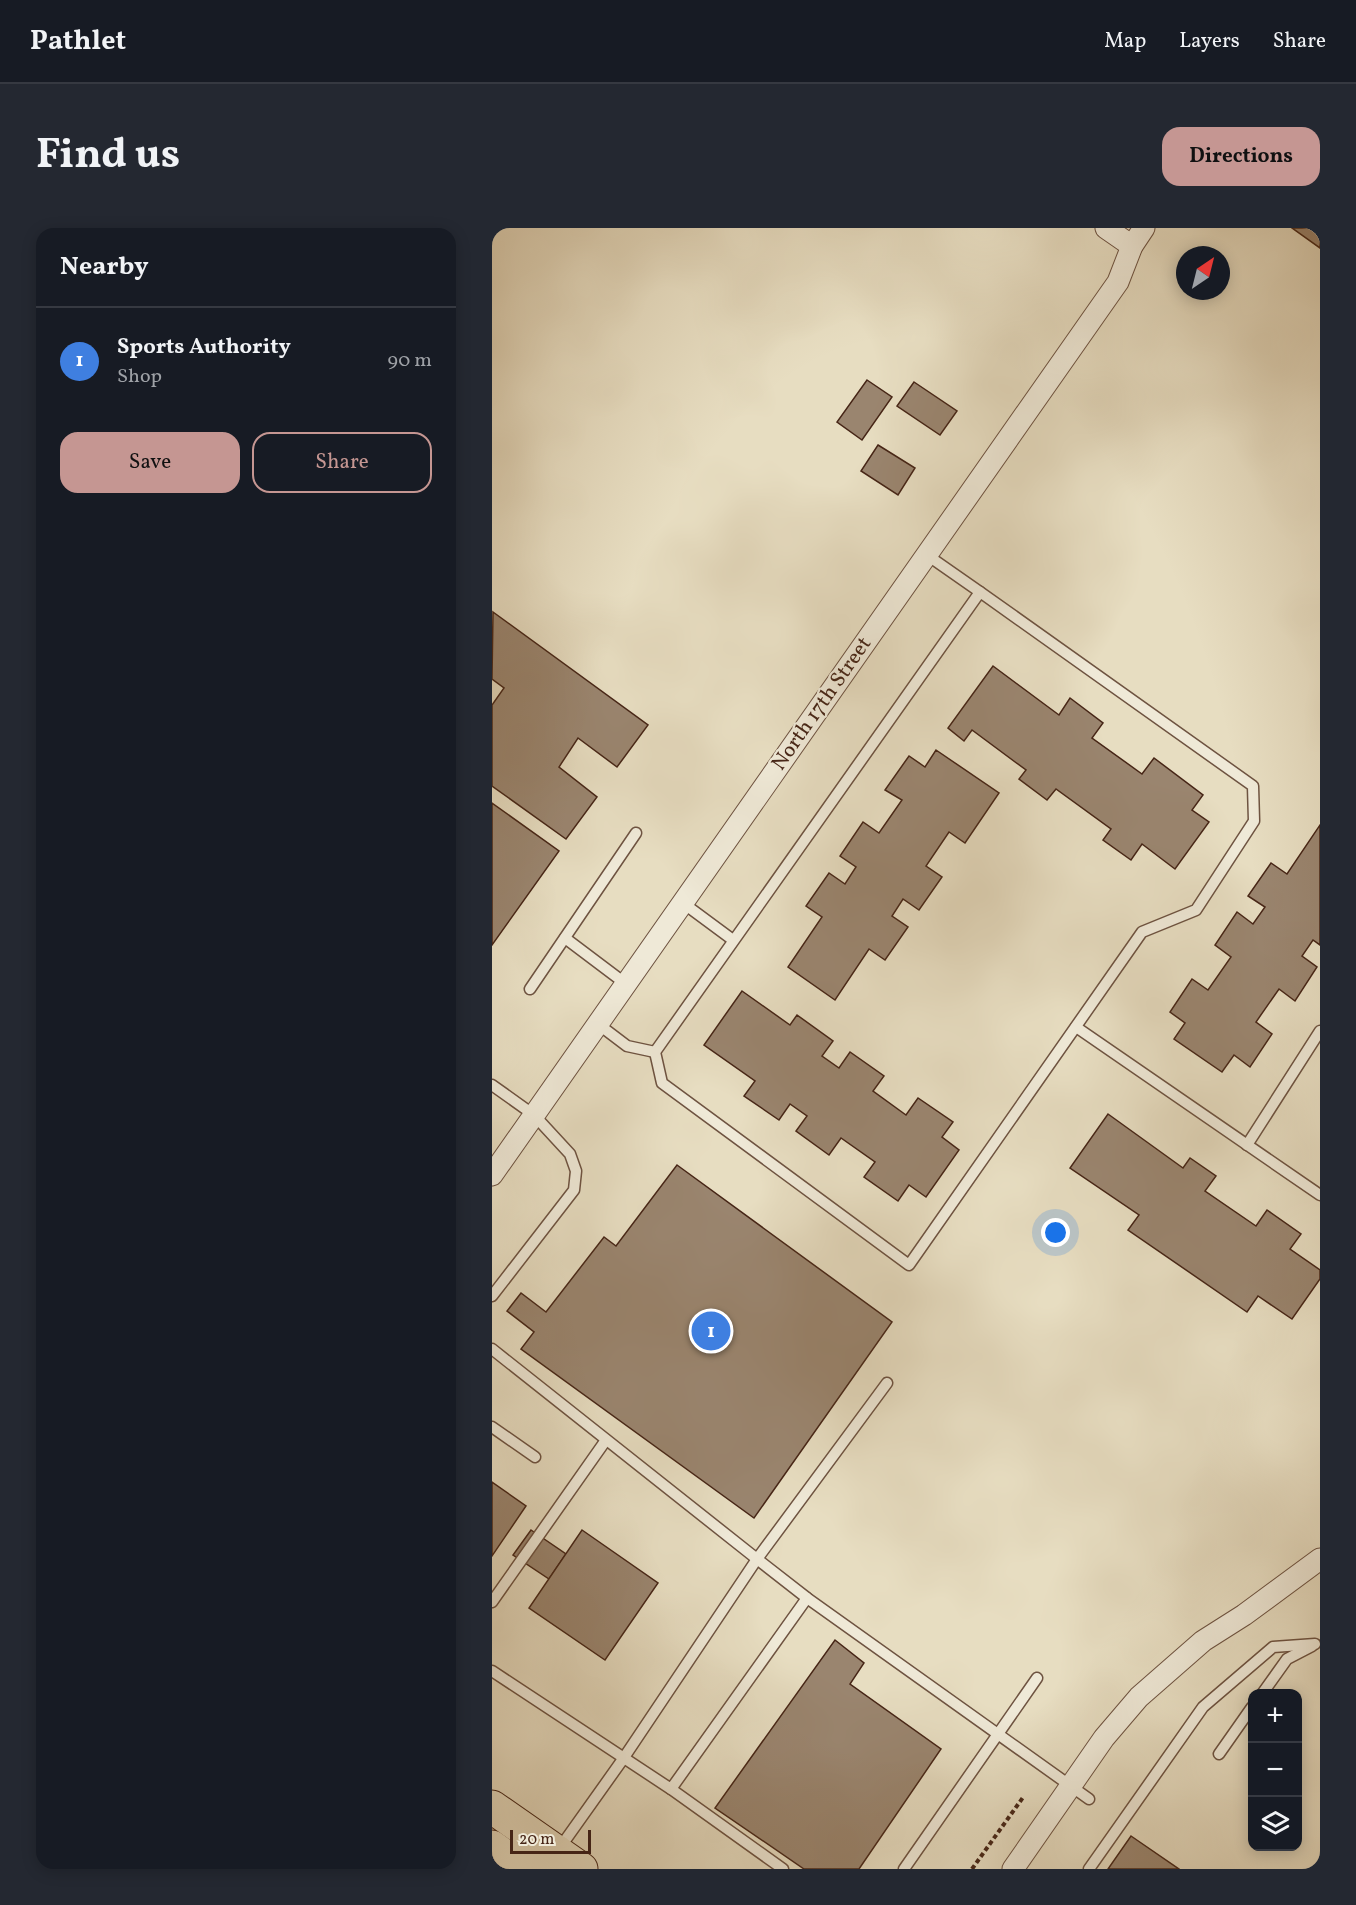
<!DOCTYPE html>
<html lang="en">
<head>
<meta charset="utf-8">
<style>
  body { margin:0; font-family:Vollkorn,serif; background:#242831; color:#f1f3f6 }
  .controls { position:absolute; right:18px; bottom:18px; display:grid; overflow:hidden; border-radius:12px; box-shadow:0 3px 15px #0003 }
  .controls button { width:54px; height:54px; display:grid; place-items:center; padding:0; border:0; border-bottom:2px solid #363941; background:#171b24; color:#f1f3f6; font:30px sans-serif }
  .compass { position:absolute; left:684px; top:18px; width:54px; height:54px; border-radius:50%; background:#171b24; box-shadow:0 3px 15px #0003; rotate:35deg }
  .scale { position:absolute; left:18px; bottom:15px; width:81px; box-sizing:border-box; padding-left:6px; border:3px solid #462516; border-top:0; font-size:16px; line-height:21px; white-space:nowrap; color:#462516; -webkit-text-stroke:4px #efe9d7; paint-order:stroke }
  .you { position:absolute; left:564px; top:1005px; width:21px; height:21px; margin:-15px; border:4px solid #fff; border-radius:50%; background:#1a73e8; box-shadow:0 0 0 9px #1a73e833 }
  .badge { display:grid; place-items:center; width:39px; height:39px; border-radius:50%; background:#c59692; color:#fff; font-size:20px; font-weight:700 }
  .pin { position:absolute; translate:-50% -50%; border:3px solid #fff; box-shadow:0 2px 6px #0006 }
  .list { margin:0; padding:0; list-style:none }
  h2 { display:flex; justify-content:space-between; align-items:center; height:78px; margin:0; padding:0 24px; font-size:26px }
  h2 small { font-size:20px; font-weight:400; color:#9ea1a6 }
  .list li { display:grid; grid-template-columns:39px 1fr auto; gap:18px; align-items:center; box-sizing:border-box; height:108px; padding:0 24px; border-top:2px solid #363941 }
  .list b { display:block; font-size:22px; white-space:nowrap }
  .list p { margin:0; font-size:20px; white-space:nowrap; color:#9ea1a6 }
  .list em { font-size:20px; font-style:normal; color:#9ea1a6 }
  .actions { display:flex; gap:12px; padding:18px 24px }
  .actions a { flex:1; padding:14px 0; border:2px solid #c59692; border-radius:18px; text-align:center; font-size:21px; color:#c59692 }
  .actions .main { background:#c59692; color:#111 }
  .icon { flex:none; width:33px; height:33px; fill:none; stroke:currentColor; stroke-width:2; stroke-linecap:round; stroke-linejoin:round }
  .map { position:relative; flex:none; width:828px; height:1641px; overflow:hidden; border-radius:18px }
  header { display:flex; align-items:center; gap:36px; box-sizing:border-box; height:84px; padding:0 30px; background:#171b24; border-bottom:2px solid #363941 }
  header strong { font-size:28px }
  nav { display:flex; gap:33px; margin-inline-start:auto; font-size:21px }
  .intro { display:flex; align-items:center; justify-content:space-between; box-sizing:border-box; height:144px; padding:0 36px }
  h1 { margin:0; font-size:42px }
  .button { padding:15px 27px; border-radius:18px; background:#c59692; color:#111; font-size:21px; font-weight:700 }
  main { display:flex; gap:36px; padding:0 36px }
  aside { flex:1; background:#171b24; border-radius:18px; box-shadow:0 3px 15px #0003 }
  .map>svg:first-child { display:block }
  .building { fill:#9a856f; stroke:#462516; stroke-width:1.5 }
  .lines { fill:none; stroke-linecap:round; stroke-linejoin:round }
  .service-casing { stroke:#6e5341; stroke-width:13 }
  .minor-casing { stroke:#6e5341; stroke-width:23 }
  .primary-casing { stroke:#462516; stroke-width:35 }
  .path { stroke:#462516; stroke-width:4; stroke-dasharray:4.5 3; stroke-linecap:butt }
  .service { stroke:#efe9d7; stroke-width:10 }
  .minor { stroke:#efe9d7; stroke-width:21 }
  .primary { stroke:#e7ddc1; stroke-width:33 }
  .labels { text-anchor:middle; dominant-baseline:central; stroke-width:4.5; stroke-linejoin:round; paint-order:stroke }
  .street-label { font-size:21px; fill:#462516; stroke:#efe9d7 }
</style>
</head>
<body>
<header>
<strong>Pathlet</strong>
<nav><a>Map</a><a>Layers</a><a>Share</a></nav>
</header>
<div class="intro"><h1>Find us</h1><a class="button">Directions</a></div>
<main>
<aside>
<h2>Nearby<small></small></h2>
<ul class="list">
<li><span class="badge" style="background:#3f7fe0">1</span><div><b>Sports Authority</b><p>Shop</p></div><em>90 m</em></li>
</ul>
<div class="actions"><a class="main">Save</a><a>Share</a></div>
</aside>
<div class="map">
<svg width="828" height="1641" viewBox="0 0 828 1641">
  <rect width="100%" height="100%" fill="#e7ddc1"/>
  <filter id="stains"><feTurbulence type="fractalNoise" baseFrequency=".00333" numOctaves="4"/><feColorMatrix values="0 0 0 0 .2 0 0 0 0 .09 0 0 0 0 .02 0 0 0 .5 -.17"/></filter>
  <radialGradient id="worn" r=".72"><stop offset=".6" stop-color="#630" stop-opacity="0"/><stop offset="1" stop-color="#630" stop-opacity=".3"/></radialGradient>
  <g class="building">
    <path d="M800 0H828V20Z"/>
    <path d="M375 152 400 169 370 212 345 194Z"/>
    <path d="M422 154 465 183 448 207 405 178Z"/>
    <path d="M386 217 423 240 406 267 369 243Z"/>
    <path d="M1 384 156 497 125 539 86 510 67 539 105 569 74 611 0 558V477L12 460 0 451Z"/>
    <path d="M501 438 567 487 578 470 611 495 600 510 650 546 662 530 711 567 700 582 717 594 683 641 650 616 639 632 611 612 619 601 564 561 555 572 527 551 534 542 480 502 472 513 456 500Z"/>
    <path d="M444 522 507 565 473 615 457 604 434 638 450 649 427 682 411 671 400 688 416 699 393 732 377 721 343 772 296 739 330 689 314 678 337 645 353 656 364 639 348 628 371 594 387 605 410 572 393 562 417 528 433 539Z"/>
    <path d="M0 575 67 623 0 717Z"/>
    <path d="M828 597V717L821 712 810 728 825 739 803 773 787 761 764 794 780 806 758 839 742 827 730 844 682 811 693 795 678 784 700 751 716 762 739 729 723 717 745 684 761 696 773 679 756 668 779 635 795 646Z"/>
    <path d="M250 763 298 797 305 787 341 813 330 828 347 840 358 824 392 848 381 863 414 887 426 870 461 894 450 909 467 922 434 969 417 957 406 973 372 949 383 934 349 910 337 927 304 903 315 888 298 876 287 892 252 868 263 853 212 817Z"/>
    <path d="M616 886 691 940 698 930 724 948 713 963 764 998 775 982 809 1006 798 1021 828 1042V1051L800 1091 766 1068 755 1084 636 1002 647 987 578 940Z"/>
    <path d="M185 937 400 1094 262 1290 29 1121 42 1104 15 1083 29 1065 54 1084 112 1009 124 1018Z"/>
    <path d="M0 1254 34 1278 0 1328Z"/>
    <path d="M39 1302 74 1326 57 1351 21 1327Z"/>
    <path d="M90 1302 166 1355 113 1432 37 1380Z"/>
    <path d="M343 1412 372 1435 358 1456 449 1521 367 1641H312L223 1580Z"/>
    <path d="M639 1608 687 1641H616Z"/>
  </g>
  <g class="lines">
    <defs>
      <g id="service">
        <path d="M435 327 488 364"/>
        <path d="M488 364 761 558 762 593 704 682 650 704 417 1037 170 855 163 824Z"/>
        <path d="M191 675 241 712"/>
        <path d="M73 710 134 756"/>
        <path d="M38 761 144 605"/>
        <path d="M106 796 135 818 163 824"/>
        <path d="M584 799 828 967"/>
        <path d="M0 857 42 887 78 926 84 943 82 962 0 1068"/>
        <path d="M755 917 828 803"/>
        <path d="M0 1121 265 1331 395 1155"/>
        <path d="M0 1199 43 1229"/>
        <path d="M0 1374 114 1212"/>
        <path d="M0 1443 179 1561 315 1370"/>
        <path d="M770 1466 795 1431 820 1418"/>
        <path d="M727 1526 760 1479"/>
        <path d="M179 1561 291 1641"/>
        <path d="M67 1621 131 1531 265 1331 315 1370 597 1571"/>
        <path d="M412 1641 545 1450"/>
        <path d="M597 1641 711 1479 781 1419 823 1416"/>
      </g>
      <g id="minor">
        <path d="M614 0 640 18"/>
        <path d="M0 947 626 54 640 18 652 0"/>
        <path d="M521 1641 612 1510 647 1469 711 1413 752 1387 828 1331"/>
      </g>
      <g id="primary">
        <path d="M0 1579 89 1641"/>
        <path d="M0 1619 11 1627 37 1634 65 1624"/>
      </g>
    </defs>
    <use href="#service" class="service-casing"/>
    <use href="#minor" class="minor-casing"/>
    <use href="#primary" class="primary-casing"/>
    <path class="path" d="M480 1641 532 1568"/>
    <use href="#service" class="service"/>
    <use href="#minor" class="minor"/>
    <use href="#primary" class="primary"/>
  </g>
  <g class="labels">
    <g class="street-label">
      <text transform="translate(330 476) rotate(-55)">North 17th Street</text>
    </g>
  </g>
  <rect width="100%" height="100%" filter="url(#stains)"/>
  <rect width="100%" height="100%" fill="url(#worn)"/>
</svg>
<div class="controls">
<button>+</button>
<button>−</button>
<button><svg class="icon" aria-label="layers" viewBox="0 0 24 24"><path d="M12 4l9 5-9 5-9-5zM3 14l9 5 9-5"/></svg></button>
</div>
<svg class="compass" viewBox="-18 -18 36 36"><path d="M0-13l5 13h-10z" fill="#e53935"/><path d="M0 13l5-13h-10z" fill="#9ea1a6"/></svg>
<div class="scale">20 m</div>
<div class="you"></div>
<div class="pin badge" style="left:219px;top:1103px;background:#3f7fe0">1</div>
</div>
</main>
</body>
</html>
